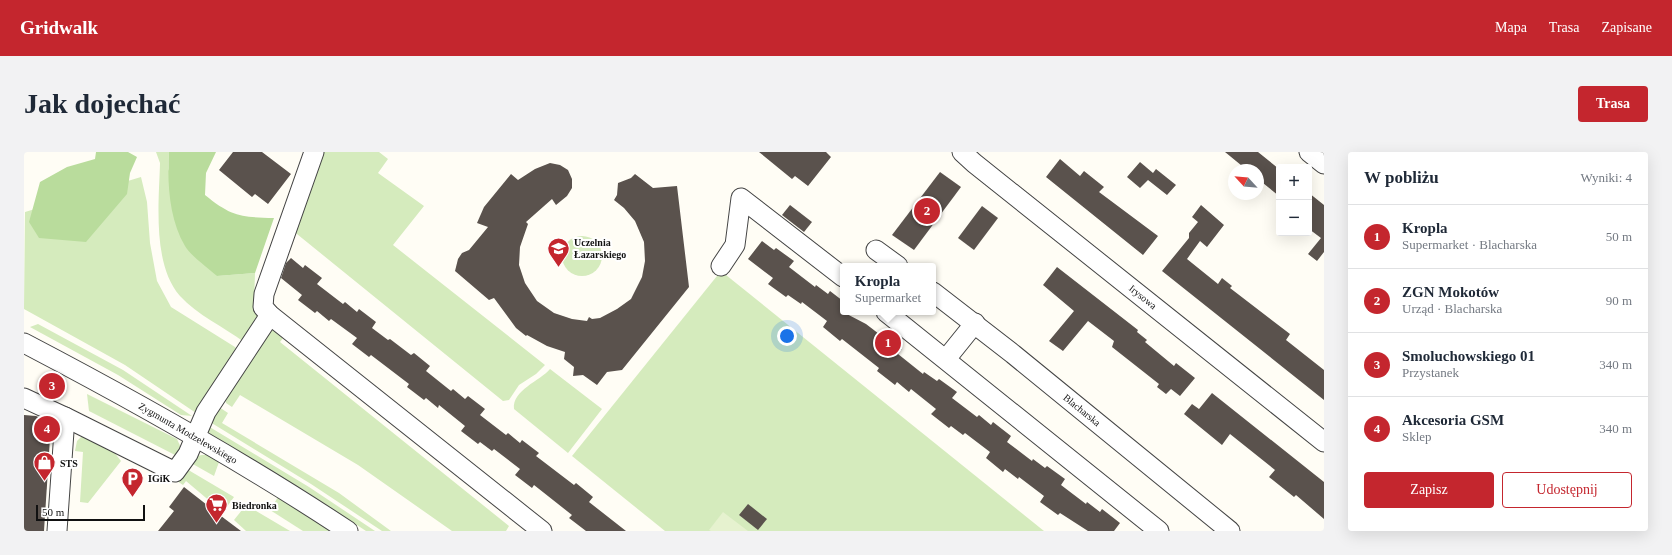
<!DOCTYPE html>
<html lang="pl">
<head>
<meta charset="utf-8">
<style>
  body { margin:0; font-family:"Times New Roman",serif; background:#f2f2f3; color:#1f2937 }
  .controls { position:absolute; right:12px; top:12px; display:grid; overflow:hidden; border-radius:4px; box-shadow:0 4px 16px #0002 }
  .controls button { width:36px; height:36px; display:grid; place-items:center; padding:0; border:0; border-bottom:1px solid #e0e1e3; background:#fff; color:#1f2937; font:20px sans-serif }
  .compass { position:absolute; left:1204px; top:12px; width:36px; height:36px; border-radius:50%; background:#fff; box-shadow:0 4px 16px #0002; rotate:296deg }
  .scale { position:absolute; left:12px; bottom:10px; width:109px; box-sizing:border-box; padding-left:4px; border:2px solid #111; border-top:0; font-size:11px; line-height:14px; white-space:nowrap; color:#111; -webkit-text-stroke:3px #fff; paint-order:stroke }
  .you { position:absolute; left:763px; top:184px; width:14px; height:14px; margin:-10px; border:3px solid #fff; border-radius:50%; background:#1a73e8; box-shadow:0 0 0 6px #1a73e833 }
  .badge { display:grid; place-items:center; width:26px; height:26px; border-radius:50%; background:#c4262e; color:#fff; font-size:13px; font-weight:700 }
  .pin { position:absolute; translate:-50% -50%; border:2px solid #fff; box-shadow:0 1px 4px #0006 }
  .popup { position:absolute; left:816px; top:111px; width:96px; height:52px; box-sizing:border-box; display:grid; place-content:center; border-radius:4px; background:#fff; filter:drop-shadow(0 1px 3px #0005); font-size:13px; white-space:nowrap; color:#747a83 }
  .popup b { font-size:15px; color:#1f2937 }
  .popup::after { content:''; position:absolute; left:50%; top:100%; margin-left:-8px; border:8px solid transparent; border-top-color:#fff }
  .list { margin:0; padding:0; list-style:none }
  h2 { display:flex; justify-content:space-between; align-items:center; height:52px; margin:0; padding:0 16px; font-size:17px }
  h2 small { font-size:13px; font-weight:400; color:#747a83 }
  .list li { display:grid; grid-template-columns:26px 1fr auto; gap:12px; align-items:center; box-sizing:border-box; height:64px; padding:0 16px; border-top:1px solid #e0e1e3 }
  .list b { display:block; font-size:15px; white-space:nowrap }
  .list p { margin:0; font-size:13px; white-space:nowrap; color:#747a83 }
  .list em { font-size:13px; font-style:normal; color:#747a83 }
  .actions { display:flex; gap:8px; padding:12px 16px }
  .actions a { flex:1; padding:9px 0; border:1px solid #c4262e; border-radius:4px; text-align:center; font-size:14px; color:#c4262e }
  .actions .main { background:#c4262e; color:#fff }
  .map { position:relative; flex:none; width:1300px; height:379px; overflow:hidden; border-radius:4px }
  header { display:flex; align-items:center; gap:24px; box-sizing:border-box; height:56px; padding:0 20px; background:#c4262e; color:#fff }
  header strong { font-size:19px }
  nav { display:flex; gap:22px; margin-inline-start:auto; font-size:14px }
  .intro { display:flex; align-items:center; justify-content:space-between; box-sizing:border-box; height:96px; padding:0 24px }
  h1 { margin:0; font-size:28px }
  .button { padding:10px 18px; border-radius:4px; background:#c4262e; color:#fff; font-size:14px; font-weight:700 }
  main { display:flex; gap:24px; padding:0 24px }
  aside { flex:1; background:#fff; border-radius:4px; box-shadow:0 4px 16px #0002 }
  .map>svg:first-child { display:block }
  .green { fill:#d5ebbd }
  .forest { fill:#b9dc9c }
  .pitch { fill:#e6f2cf }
  .building { fill:#5a524d }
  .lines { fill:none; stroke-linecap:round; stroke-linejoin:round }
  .minor-casing { stroke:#444; stroke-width:21 }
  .minor { stroke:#fff; stroke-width:19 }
  .labels { text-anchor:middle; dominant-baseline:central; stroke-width:4; stroke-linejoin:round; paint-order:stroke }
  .poi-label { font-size:10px; font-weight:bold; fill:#111; stroke:#fff; text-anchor:start }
  .street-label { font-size:10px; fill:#111; stroke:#fff }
</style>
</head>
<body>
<header>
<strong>Gridwalk</strong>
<nav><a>Mapa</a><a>Trasa</a><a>Zapisane</a></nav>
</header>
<div class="intro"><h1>Jak dojechać</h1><a class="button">Trasa</a></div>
<main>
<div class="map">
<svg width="1300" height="379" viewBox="0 0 1300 379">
  <rect width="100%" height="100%" fill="#fffdf5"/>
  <g class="green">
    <path d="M132 0H145L144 17 193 124 231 121 230 151 236 166 220 190C200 175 173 163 156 144 128 112 135 50 136 11Z"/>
    <path d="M297 0H355L364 7 354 21 400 54 369 93 521 213 512 222 495 233 485 248 479 249 268 78Z"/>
    <path d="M117 25 123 50 126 91 133 129 147 155 211 195 213 198 172 261 101 213 0 157 1 60Z"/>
    <circle cx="558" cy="104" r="20"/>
    <path d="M697 119 1020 379H641L548 304Z"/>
    <path d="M14 172 99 218 168 264 157 263 94 223 6 175Z"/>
    <path d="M252 177 263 181 256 190 485 374 482 379H428L334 313 216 243 208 255 202 251 201 247 247 178Z"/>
    <path d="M526 217 578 257 544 301 490 257C488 238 516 229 526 217Z"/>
    <path d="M63 242 153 287 157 296 153 304 65 259Z"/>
    <path d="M195 255 204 261 198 271 315 341 367 379H358L287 332 186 270Z"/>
    <path d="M184 274 285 335 351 379H342L283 340 187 284 185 281Z"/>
    <path d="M57 285H60L90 300 97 309 64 351 56 350 59 300 51 299 53 289Z"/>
    <path d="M178 303H183L195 310 190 324 167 311 173 304Z"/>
    <path d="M161 316 210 345 202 356H194L162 329 159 333 153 329Z"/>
    <path d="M254 345 306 379H279L246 358Z"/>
    <path d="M222 353 266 379H222L210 368Z"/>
  </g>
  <g class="forest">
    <path d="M72 0H104L113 5 106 21 103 42 62 90 15 86 5 70 16 30 43 15 71 7Z"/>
    <path d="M145 0H192L182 21 181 43C208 65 217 65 250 66L231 121 193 124C184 116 167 104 161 94 145 67 143 30 145 0Z"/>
  </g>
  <path class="pitch" d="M699 360 724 379H687L685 378Z"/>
  <g class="building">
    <path d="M209 0H238L267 22 244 52 231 42 228 45 195 18Z"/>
    <path d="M735 0H802L807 5 784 34 771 24 768 27Z"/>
    <path d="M1201 0H1234L1255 17V44L1234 27V18H1223Z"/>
    <path d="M1036 7 1056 24 1060 19 1080 35 1075 40 1134 84 1119 103 1022 25Z"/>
    <path d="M1116 10 1129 21 1132 17 1152 33 1143 43 1124 28 1116 36 1103 25Z"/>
    <path d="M526 11 536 13 544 18 548 27V36L543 44 532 53 528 47 502 70 504 72 496 95 495 113 501 131 513 149 530 161 548 167 563 169 565 165 568 167 576 166 593 157 607 147 618 125 621 109 620 90 611 69 600 56 590 48 593 43 594 31 607 26 611 22 629 36 653 34 665 135 598 218 583 220 573 233 559 223 549 224 550 215 540 207 541 200 523 194 503 183 502 184 492 176 470 146 465 148 431 119 434 107 438 101 445 98 464 75 453 71 460 55 487 22 494 28 511 17Z"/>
    <path d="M916 20 937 35 890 98 868 83Z"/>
    <path d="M1285 41 1300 53V100L1293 109 1284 102 1297 86 1285 77Z"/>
    <path d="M766 53 788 70 780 80 758 63Z"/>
    <path d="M1177 53 1200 73 1183 95 1176 89 1163 107 1194 132 1198 126 1208 134 1206 136 1266 182 1262 188 1300 218V248L1138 119 1165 86V81L1174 70 1168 65Z"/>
    <path d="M958 54 974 66 950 98 934 86Z"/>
    <path d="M738 89 750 98 752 96 770 109 765 115 791 135 792 133 804 142 806 139 819 149V160L842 172 859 185 861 183 878 197 874 202 899 222 900 220 913 229 915 227 933 240 928 246 953 265 955 263 967 273 969 270 987 284 983 290 1008 309 1009 307 1021 316 1023 314 1041 327 1037 333 1062 352 1063 350 1076 360 1078 357 1096 371 1090 379H1064L1036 361 1034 363 1016 350 1020 344 995 325 994 327 981 317 979 320 962 306 966 300 941 281 939 283 927 274 925 276 907 262 912 257 887 237 885 240 873 230 871 233 853 219 855 216 818 187 816 189 799 175 803 169 778 150 777 152 764 143 762 145 744 132 749 126 724 107Z"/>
    <path d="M267 106 279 116 281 113 298 126 293 132 319 152 321 150 333 160 335 157 352 170 348 176 364 188 366 187 387 203 390 201 406 214 402 219 427 239 429 237 441 247 444 244 461 257 456 263 482 283 484 281 496 291 498 288 515 301 512 304 550 333 552 331 569 345 565 350 602 379H562L545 366 548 363 510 333 508 336 491 323 496 317 470 297 468 299 456 290 454 292 437 279 441 274 415 253 414 256 402 246 400 248 383 235 385 232 347 203 345 205 328 192 333 186 307 167 305 169 293 159 291 161 274 148 278 143 257 126 262 111Z"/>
    <path d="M1033 115 1114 178 1113 180 1123 188 1121 190 1150 214 1152 211 1171 226 1156 244 1147 237 1142 242 1133 235 1135 232 1088 195 1090 189 1064 169 1039 199 1025 189 1050 159 1019 133Z"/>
    <path d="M1188 241 1300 330V367L1272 343 1270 345 1245 325 1251 318 1206 282 1198 293 1160 262 1168 252 1175 257Z"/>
    <path d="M0 263 12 264 27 271 20 379H0Z"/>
    <path d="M160 335 201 367 217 379H134L150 359 145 355Z"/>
    <path d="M724 352 743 367 734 378 715 363Z"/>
  </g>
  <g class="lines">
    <defs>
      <g id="minor">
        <path d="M290 0 240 142 239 155 246 163 518 379"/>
        <path d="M938 0 950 11 1300 290"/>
        <path d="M1285 0 1300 12"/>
        <path d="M852 98 874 114"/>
        <path d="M697 114 711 93 717 46 819 125"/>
        <path d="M909 140 989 202 1206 379"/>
        <path d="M862 160 1135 379"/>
        <path d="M0 191C111 249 220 310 324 379"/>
        <path d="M922 207 951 171"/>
        <path d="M0 246 41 265 33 379"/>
        <path d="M41 265 151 320 164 302 182 260 246 163"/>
      </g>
    </defs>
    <use href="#minor" class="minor-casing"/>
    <use href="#minor" class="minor"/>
  </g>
  <defs>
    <symbol id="university-pin" viewBox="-11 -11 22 30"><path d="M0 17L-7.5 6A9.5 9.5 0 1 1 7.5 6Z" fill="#c4262e" stroke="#fff"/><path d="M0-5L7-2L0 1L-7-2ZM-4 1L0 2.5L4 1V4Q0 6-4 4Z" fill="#fff"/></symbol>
    <symbol id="shop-pin" viewBox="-11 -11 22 30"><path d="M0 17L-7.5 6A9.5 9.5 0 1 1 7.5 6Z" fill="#c4262e" stroke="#fff"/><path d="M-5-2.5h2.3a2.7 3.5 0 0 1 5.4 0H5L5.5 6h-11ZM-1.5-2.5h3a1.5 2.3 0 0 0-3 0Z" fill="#fff"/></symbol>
    <symbol id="parking-pin" viewBox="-11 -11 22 30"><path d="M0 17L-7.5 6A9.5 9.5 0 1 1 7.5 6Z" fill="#c4262e" stroke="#fff"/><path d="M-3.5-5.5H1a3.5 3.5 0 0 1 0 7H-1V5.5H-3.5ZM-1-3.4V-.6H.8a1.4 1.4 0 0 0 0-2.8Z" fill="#fff"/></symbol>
    <symbol id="supermarket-pin" viewBox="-11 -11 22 30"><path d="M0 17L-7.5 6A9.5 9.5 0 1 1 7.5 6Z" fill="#c4262e" stroke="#fff"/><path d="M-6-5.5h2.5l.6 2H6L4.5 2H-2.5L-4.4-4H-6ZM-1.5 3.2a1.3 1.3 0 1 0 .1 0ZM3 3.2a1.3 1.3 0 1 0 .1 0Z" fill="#fff"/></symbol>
  </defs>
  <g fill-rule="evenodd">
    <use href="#university-pin" x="522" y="84" width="25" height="34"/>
    <use href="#shop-pin" x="8" y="298" width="25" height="34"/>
    <use href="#parking-pin" x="96" y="314" width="25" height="34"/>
    <use href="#supermarket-pin" x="180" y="340" width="25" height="34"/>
  </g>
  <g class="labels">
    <g class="poi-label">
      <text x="550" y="90">Uczelnia<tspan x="550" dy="12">Łazarskiego</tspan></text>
      <text x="36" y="311">STS</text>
      <text x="124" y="326">IGiK</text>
      <text x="208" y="353">Biedronka</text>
    </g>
    <g class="street-label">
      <text transform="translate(1119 145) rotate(39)">Irysowa</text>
      <text transform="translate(1058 258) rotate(39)">Blacharska</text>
      <text transform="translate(164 281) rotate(30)">Zygmunta Modzelewskiego</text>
    </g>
  </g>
</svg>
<div class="controls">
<button>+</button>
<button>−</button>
</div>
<svg class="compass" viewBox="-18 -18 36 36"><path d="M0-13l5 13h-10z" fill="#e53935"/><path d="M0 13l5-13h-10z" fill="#747a83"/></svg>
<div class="scale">50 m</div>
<div class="you"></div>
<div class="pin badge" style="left:864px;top:191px">1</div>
<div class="popup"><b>Kropla</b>Supermarket</div>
<div class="pin badge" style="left:903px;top:59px">2</div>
<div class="pin badge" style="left:28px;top:234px">3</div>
<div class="pin badge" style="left:23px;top:277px">4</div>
</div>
<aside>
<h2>W pobliżu<small>Wyniki: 4</small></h2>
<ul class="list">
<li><span class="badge">1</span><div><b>Kropla</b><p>Supermarket · Blacharska</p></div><em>50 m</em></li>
<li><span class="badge">2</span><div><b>ZGN Mokotów</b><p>Urząd · Blacharska</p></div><em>90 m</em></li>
<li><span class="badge">3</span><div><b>Smoluchowskiego 01</b><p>Przystanek</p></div><em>340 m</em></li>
<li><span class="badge">4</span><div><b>Akcesoria GSM</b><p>Sklep</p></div><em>340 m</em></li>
</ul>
<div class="actions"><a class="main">Zapisz</a><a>Udostępnij</a></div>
</aside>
</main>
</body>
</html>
